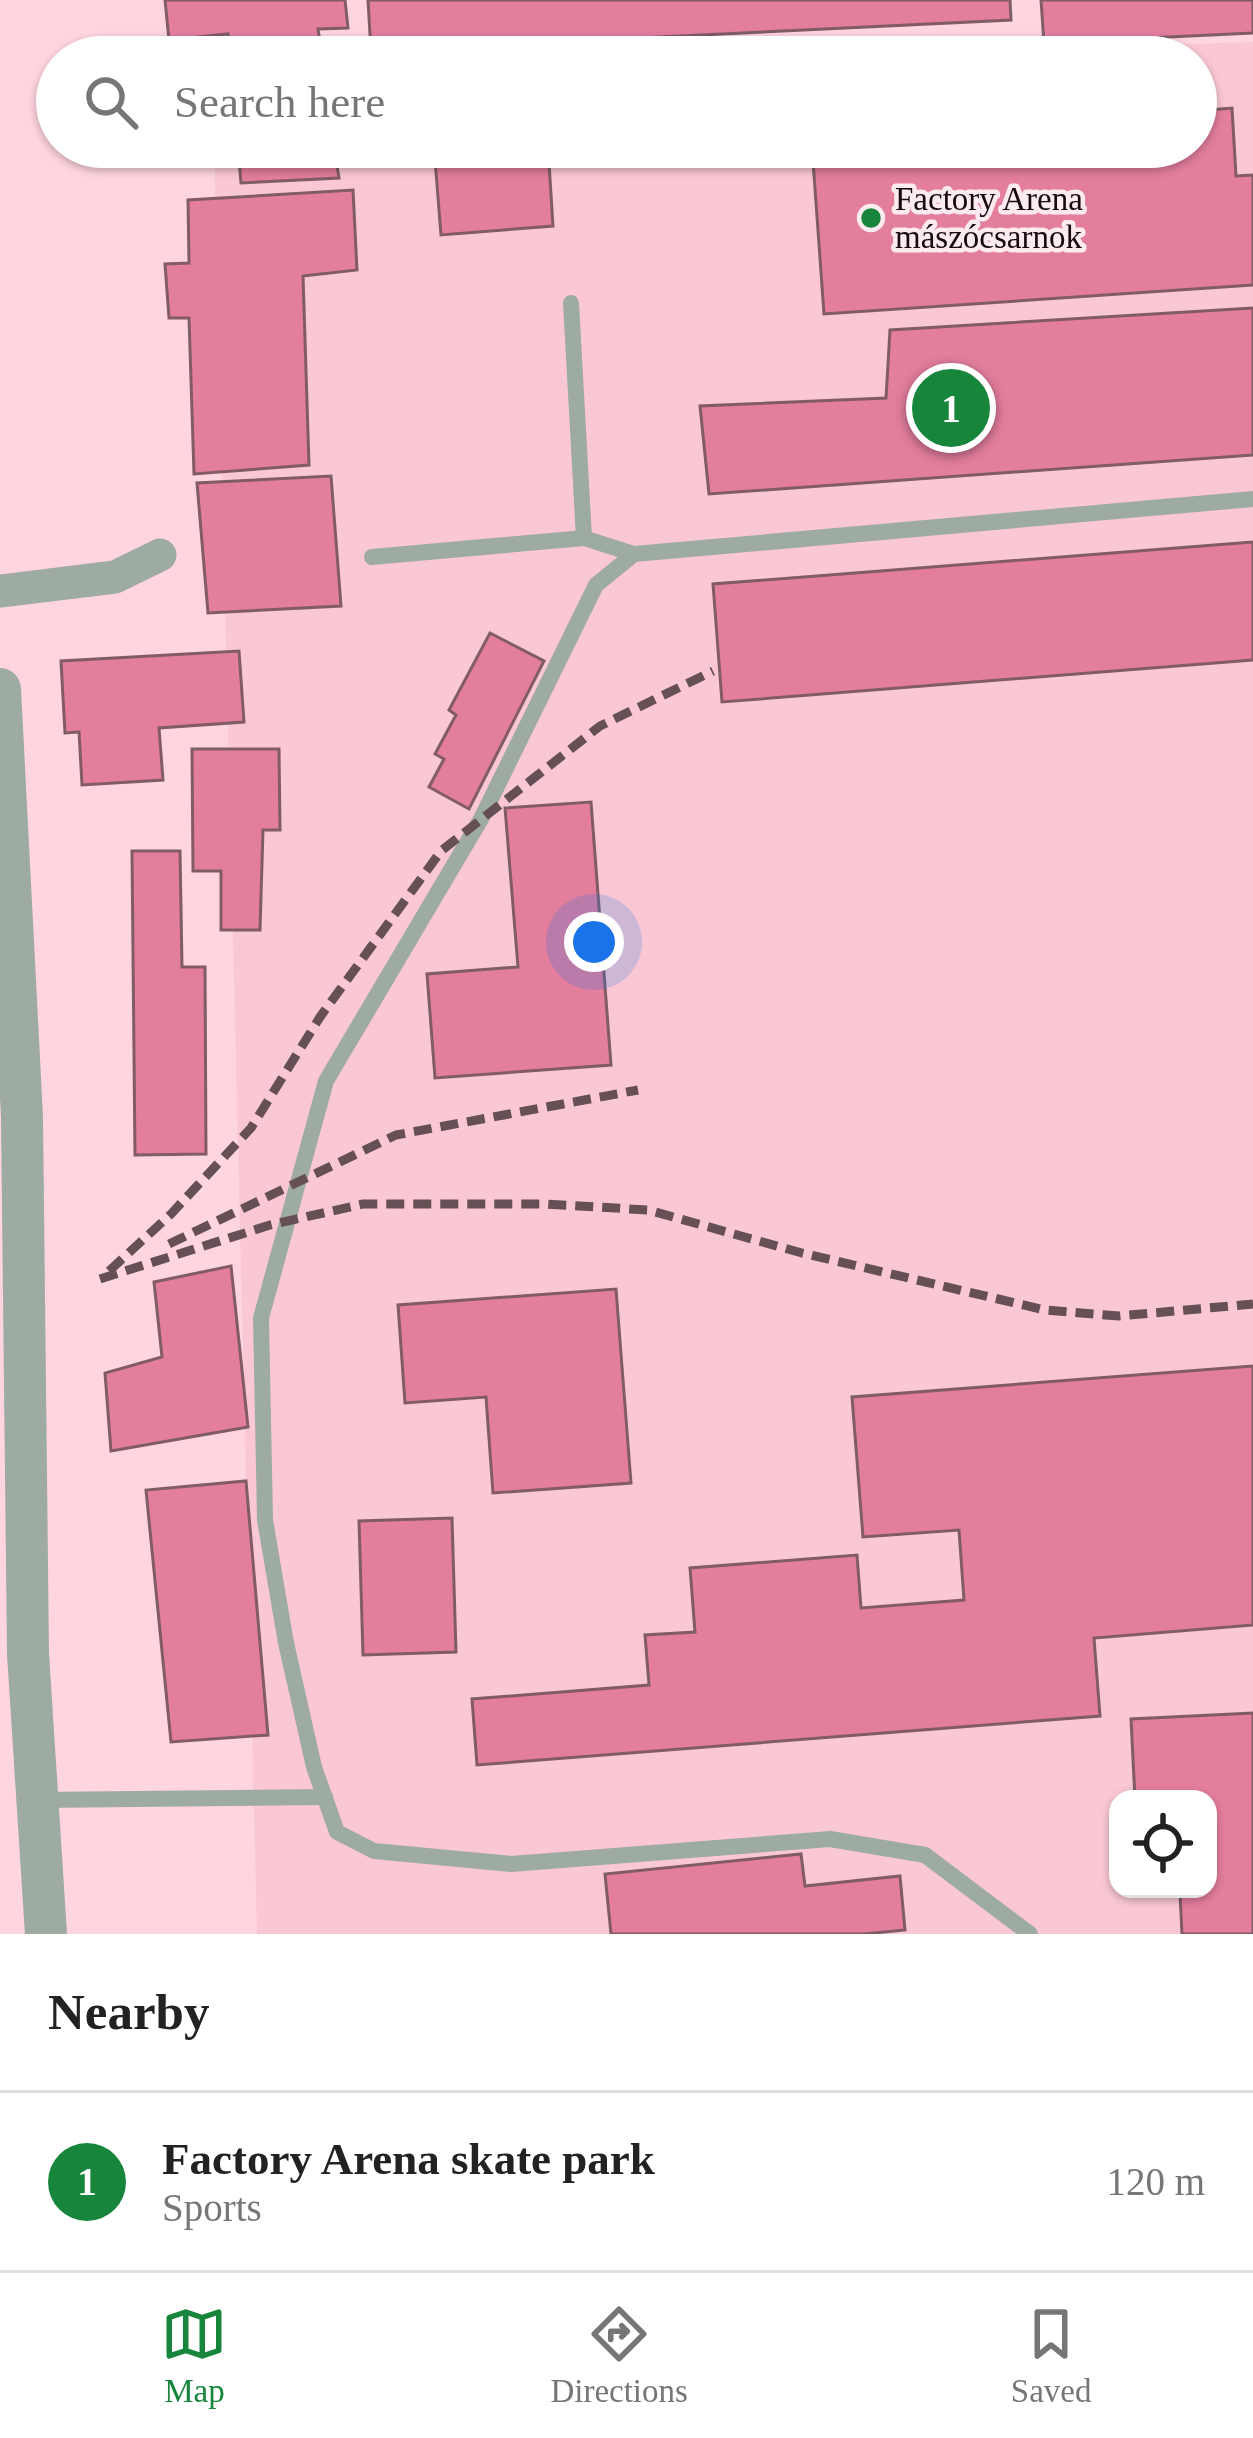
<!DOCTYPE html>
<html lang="en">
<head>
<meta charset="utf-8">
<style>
  body { margin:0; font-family:Georgia,serif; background:#f6f6f6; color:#222 }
  .controls { position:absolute; right:36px; bottom:36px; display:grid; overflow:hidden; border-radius:24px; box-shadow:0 3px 9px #0004 }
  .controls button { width:108px; height:108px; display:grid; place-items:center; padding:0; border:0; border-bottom:3px solid #e0e0e0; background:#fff; color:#222; font:60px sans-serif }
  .you { position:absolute; left:594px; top:942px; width:42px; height:42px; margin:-30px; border:9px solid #fff; border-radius:50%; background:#1a73e8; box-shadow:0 0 0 18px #1a73e833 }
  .badge { display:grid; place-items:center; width:78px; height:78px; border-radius:50%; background:#17853c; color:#fff; font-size:39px; font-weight:700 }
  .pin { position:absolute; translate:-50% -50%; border:6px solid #fff; box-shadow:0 3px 12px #0006 }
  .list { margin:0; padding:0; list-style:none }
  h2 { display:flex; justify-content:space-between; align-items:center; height:156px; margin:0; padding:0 48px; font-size:51px }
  h2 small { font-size:39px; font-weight:400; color:#767676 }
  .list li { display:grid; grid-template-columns:78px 1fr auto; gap:36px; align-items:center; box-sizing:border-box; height:180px; padding:0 48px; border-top:3px solid #e0e0e0 }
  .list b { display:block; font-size:45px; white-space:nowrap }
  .list p { margin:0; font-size:39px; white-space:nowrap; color:#767676 }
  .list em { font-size:39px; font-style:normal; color:#767676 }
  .icon { flex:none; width:66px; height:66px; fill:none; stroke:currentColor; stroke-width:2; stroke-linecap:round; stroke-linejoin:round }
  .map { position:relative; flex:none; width:1253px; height:1934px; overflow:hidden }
  .search { position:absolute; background:#fff; box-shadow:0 3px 9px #0004; left:36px; right:36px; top:36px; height:132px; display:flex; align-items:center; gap:30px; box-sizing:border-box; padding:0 42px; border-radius:66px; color:#767676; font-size:45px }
  .sheet { height:336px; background:#fff }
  nav { display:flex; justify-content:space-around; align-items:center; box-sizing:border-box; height:168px; border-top:3px solid #e0e0e0; background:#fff; font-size:33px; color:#767676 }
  nav a { display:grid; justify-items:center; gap:6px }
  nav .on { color:#17853c }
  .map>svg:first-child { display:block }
  .built { fill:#fac8d4; fill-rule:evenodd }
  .building { fill:#e37e9d; stroke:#815c66; stroke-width:3 }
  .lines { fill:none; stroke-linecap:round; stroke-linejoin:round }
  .service { stroke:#9eaba0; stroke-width:16 }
  .minor { stroke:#9eaba0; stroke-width:33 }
  .tertiary { stroke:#9eaba0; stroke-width:42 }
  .rail { stroke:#664f55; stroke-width:9; stroke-dasharray:18 9; stroke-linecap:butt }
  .poi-dot { fill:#17853c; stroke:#fbeaee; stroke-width:4.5 }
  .labels { text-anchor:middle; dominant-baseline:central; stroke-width:9; stroke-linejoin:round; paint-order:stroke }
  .poi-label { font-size:33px; fill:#170a0e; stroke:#fbeaee; text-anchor:start }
</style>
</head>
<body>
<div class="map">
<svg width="1253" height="1934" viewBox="0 0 1253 1934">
  <rect width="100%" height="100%" fill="#ffd5df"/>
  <path class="built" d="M1253 42V1934H257L214 147H1196V57H808ZM1118 1799H1208V1889H1118Z"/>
  <g class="building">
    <path d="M165 0H345L348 28 318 29 322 57H230L228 34 169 40Z"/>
    <path d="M368 0H1010L1011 20 371 51Z"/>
    <path d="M1041 0H1253V33L1044 43Z"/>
    <path d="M1232 108 1236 176 1253 175V285L824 314 812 147H1196V111Z"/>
    <path d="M238 147H334L339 178 241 183Z"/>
    <path d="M434 147H548L553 226 441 235Z"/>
    <path d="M353 190 357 270 303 276 309 465 194 474 189 318H169L165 264 189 263 188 200Z"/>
    <path d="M1253 308V455L709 494 700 406 886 398 890 330Z"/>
    <path d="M331 476 341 606 208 613 197 483Z"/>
    <path d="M1253 542V660L722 702 713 584Z"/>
    <path d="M490 633 544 661 469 809 429 787 444 759 435 754 456 715 449 710Z"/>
    <path d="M239 651 244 722 159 728 163 780 82 785 79 732 65 733 61 661Z"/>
    <path d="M192 749H279L280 830H263L260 930H221V871H193Z"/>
    <path d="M591 802 611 1065 435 1078 427 974 518 967 505 808Z"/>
    <path d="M132 851H180L182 967H205L206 1154 135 1155Z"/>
    <path d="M231 1266 248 1427 111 1451 105 1373 162 1357 154 1282Z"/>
    <path d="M616 1289 631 1483 493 1493 486 1397 405 1403 398 1305Z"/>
    <path d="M1253 1366V1625L1094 1638 1100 1716 477 1765 472 1699 649 1685 645 1635 695 1632 690 1568 857 1555 861 1608 964 1600 959 1530 863 1537 852 1397Z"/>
    <path d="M246 1481 268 1735 171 1742 146 1490Z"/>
    <path d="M452 1518 456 1652 363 1655 359 1521Z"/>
    <path d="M1253 1713V1934H1182L1180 1894 1140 1896 1139 1889H1208V1799H1135L1131 1719Z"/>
    <path d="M801 1854 805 1886 900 1876 905 1930 864 1934H611L605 1874Z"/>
  </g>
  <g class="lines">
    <g class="service">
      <path d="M571 303 584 538"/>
      <path d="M372 557 584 538 634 554"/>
      <path d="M38 1800 325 1797"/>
      <path d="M1030 1934 925 1855 830 1839 511 1864 374 1851 337 1832 314 1767 286 1643 265 1520 261 1318 326 1081 481 819 596 585 634 554 1253 499"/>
    </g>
    <path class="minor" d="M0 591 115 577 160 555"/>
    <path class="tertiary" d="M0 689 22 1117 28 1654 46 1934"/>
    <g class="rail">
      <path d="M169 1244 396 1135 638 1090"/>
      <path d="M109 1271 171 1214 251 1128 320 1017 441 851 600 726 713 671"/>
      <path d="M100 1279 270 1225 363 1204H546L648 1210 802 1253 1045 1310 1119 1316 1253 1304"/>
    </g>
  </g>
  <circle class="poi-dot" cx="871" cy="218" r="12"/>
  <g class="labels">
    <g class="poi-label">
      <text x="895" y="199">Factory Arena<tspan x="895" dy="38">mászócsarnok</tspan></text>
    </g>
  </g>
</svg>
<div class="controls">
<button><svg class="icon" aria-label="locate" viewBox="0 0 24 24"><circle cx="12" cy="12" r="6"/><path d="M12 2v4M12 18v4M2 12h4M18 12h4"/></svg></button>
</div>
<div class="you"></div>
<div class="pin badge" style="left:951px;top:408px">1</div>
<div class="search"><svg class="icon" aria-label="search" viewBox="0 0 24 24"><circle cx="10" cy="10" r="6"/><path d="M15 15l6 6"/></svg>Search here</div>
</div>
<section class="sheet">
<h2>Nearby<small></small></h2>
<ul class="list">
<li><span class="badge">1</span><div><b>Factory Arena skate park</b><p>Sports</p></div><em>120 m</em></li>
</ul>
</section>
<nav>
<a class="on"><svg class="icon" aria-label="map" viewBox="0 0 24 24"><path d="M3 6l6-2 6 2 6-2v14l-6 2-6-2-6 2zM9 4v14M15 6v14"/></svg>Map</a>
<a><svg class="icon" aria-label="directions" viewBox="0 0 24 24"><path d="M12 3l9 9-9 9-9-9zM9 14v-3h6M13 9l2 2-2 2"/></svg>Directions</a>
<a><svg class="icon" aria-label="saved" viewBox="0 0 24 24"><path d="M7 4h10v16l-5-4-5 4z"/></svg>Saved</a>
</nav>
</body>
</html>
